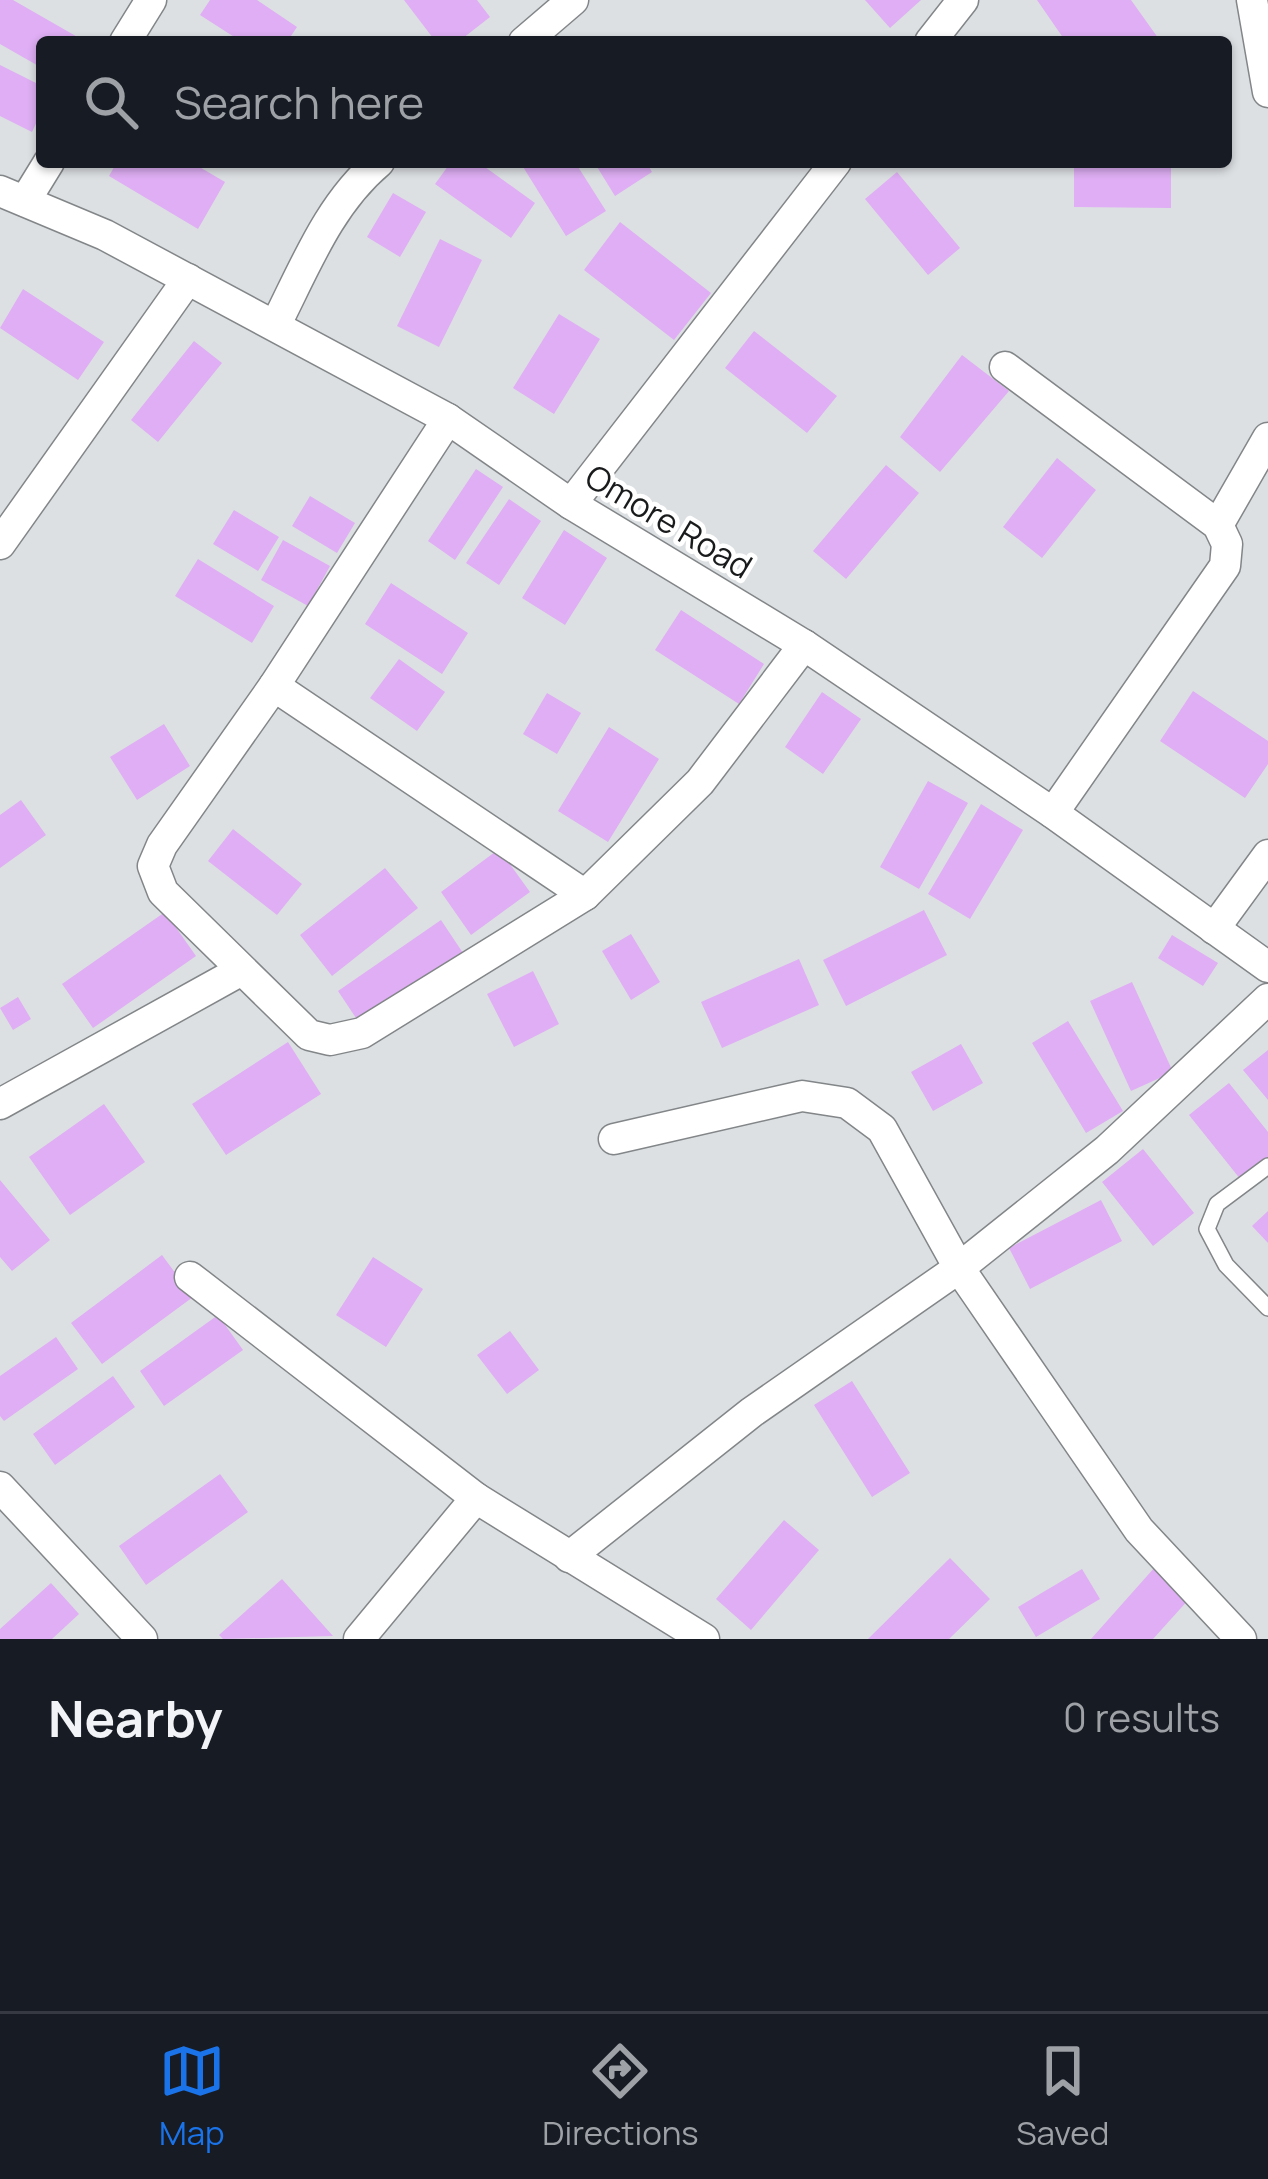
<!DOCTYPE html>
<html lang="en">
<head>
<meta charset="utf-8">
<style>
  body { margin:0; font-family:Manrope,sans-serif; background:#20242c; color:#f1f3f6 }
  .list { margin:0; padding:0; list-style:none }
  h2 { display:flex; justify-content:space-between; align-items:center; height:156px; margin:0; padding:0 48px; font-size:51px }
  h2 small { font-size:39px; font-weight:400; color:#9ea1a6 }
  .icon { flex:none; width:66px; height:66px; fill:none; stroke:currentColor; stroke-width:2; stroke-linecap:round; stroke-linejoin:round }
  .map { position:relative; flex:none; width:1268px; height:1639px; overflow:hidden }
  .search { position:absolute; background:#171b24; box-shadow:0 3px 9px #0004; left:36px; right:36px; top:36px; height:132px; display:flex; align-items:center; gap:30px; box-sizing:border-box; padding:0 42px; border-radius:12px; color:#9ea1a6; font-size:45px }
  .sheet { height:372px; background:#171b24 }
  nav { display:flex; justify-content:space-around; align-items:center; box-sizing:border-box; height:168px; border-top:3px solid #363941; background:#171b24; font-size:33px; color:#9ea1a6 }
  nav a { display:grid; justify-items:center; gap:6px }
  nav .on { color:#1a73e8 }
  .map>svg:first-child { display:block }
  .building { fill:#dfaef4 }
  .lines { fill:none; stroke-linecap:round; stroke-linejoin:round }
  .service-casing { stroke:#838688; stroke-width:18 }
  .minor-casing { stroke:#838688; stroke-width:33 }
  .service { stroke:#fff; stroke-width:15 }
  .minor { stroke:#fff; stroke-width:30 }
  .labels { text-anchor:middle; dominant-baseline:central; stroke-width:9; stroke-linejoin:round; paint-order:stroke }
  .street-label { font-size:33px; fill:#191a1b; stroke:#fff }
</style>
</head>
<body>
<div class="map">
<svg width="1268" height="1639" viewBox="0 0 1268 1639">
  <rect width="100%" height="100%" fill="#dde0e3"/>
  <g class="building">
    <path d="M0 0H13L81 39 42 42V68L0 44Z"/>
    <path d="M210 0H257L297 27 287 42H242L200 15Z"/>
    <path d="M404 0H477L490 17 458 42H436Z"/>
    <path d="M865 0H921L890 28Z"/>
    <path d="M1037 0H1131L1161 42H1066Z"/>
    <path d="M0 65 42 86V111L32 132 0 116Z"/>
    <path d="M117 162H191L225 182 198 229 109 176Z"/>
    <path d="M451 162H478L535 203 511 238 435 184Z"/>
    <path d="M520 162H575L606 211 566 236Z"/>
    <path d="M594 162H646L652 172 615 196Z"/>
    <path d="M1074 162H1171V208L1074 207Z"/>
    <path d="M897 172 960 248 928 275 865 199Z"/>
    <path d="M393 193 426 212 400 257 367 237Z"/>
    <path d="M620 222 711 293 674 340 584 270Z"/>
    <path d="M440 239 482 260 439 347 397 326Z"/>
    <path d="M23 289 104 342 78 380 0 328Z"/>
    <path d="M559 314 600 339 554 414 513 388Z"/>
    <path d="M754 331 837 396 807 433 725 368Z"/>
    <path d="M194 341 222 363 158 442 131 420Z"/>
    <path d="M962 355 1009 391 940 472 900 437Z"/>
    <path d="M1057 458 1096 490 1042 558 1003 527Z"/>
    <path d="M886 465 919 493 846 579 813 551Z"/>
    <path d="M476 469 503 487 455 560 428 541Z"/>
    <path d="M310 496 355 523 337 553 292 526Z"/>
    <path d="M509 499 541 521 499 585 466 563Z"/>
    <path d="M234 510 279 537 258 571 213 544Z"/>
    <path d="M564 530 607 558 565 625 522 598Z"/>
    <path d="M283 540 330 566 308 606 261 580Z"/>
    <path d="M198 559 274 606 252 643 175 596Z"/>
    <path d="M391 583 468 633 442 674 365 624Z"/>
    <path d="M681 610 764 664 739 704 655 650Z"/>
    <path d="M399 659 445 692 417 731 370 698Z"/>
    <path d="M1193 691 1268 741V764L1245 798 1160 741Z"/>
    <path d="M822 692 861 719 823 774 785 747Z"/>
    <path d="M547 693 581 713 557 754 523 734Z"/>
    <path d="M164 724 190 766 137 800 110 757Z"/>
    <path d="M609 727 659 759 608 842 558 811Z"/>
    <path d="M928 781 968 803 919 889 880 867Z"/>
    <path d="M21 800 46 835 0 868V815Z"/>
    <path d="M981 804 1023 830 970 919 928 894Z"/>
    <path d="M233 829 302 884 277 915 208 861Z"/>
    <path d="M499 849 530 892 471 935 441 892Z"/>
    <path d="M385 868 418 908 332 976 300 935Z"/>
    <path d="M924 910 947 955 846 1006 823 960Z"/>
    <path d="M165 912 196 956 93 1028 62 984Z"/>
    <path d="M441 920 465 956 362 1027 338 991Z"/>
    <path d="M631 934 660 982 631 1000 602 951Z"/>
    <path d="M1172 935 1218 963 1203 986 1158 958Z"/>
    <path d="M799 959 819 1005 722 1048 701 1002Z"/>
    <path d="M533 971 559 1024 514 1047 487 994Z"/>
    <path d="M1132 982 1173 1072 1131 1091 1090 1001Z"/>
    <path d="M18 997 31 1019 13 1030 0 1008Z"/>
    <path d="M1068 1021 1123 1111 1086 1133 1032 1043Z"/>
    <path d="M288 1042 321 1094 226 1155 192 1104Z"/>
    <path d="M961 1044 983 1083 933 1111 911 1072Z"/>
    <path d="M1268 1050V1100L1243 1070Z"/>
    <path d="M1229 1083 1268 1132V1159L1241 1180 1189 1115Z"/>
    <path d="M104 1104 145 1162 70 1215 29 1157Z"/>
    <path d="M1143 1149 1194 1213 1153 1246 1102 1182Z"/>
    <path d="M0 1180 50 1240 12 1271 0 1257Z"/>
    <path d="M1101 1200 1122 1241 1030 1289 1009 1248Z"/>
    <path d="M1268 1211V1243L1252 1226Z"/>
    <path d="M162 1255 193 1297 102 1364 71 1323Z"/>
    <path d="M373 1257 423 1289 386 1347 336 1315Z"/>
    <path d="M218 1315 243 1350 164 1406 140 1371Z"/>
    <path d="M510 1331 539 1370 507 1394 477 1355Z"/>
    <path d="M56 1337 78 1369 4 1421 0 1416V1376Z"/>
    <path d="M113 1376 135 1407 55 1465 33 1434Z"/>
    <path d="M852 1381 910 1473 872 1497 814 1405Z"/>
    <path d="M220 1474 248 1512 146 1585 119 1546Z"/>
    <path d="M784 1520 819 1550 751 1630 716 1599Z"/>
    <path d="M950 1558 990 1599 949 1639H868Z"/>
    <path d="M1155 1567 1190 1598 1153 1639H1091Z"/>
    <path d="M1082 1569 1100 1599 1036 1637 1018 1607Z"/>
    <path d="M282 1579 333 1636 223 1639 219 1635Z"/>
    <path d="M51 1583 79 1614 52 1639H0V1629Z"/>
  </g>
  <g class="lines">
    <defs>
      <path id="service" d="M1268 1166 1217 1204 1207 1229 1226 1265 1268 1308"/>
      <g id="minor">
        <path d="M1252 0 1268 92"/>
        <path d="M125 42 151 0"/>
        <path d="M524 42 573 0"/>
        <path d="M930 42 963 0"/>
        <path d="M0 191 105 235 448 419 571 504 804 645 1053 813 1268 967"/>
        <path d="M25 201 49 162"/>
        <path d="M276 324C305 267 329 204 379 162"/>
        <path d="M1005 367 1218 525 1227 544 1225 566 1053 813"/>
        <path d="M448 419 274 686 162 845 153 866 163 892 309 1035 330 1040 362 1033 585 895 700 782 804 645"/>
        <path d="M571 504 836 162"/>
        <path d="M1218 525 1268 438"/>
        <path d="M0 544 188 279"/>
        <path d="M274 686 585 895"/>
        <path d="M1214 929 1268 855"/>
        <path d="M0 1104 240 971"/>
        <path d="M614 1139 802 1096 847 1103 882 1129 959 1268 1139 1530 1241 1639"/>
        <path d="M190 1277 476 1498 704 1639"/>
        <path d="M0 1487 142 1639"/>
        <path d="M569 1557 752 1412 959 1268 1107 1150 1268 999"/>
        <path d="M359 1639 476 1498"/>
      </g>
    </defs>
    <use href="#service" class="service-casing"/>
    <use href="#minor" class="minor-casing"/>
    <use href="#service" class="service"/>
    <use href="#minor" class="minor"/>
  </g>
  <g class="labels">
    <g class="street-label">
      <text transform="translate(669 521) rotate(31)">Omore Road</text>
    </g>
  </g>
</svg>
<div class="search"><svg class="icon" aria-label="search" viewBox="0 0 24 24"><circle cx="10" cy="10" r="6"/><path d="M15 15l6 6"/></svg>Search here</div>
</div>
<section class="sheet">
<h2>Nearby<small>0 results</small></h2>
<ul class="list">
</ul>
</section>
<nav>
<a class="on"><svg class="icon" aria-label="map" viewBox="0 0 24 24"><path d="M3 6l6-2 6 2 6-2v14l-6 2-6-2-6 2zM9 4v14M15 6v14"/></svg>Map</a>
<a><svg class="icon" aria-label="directions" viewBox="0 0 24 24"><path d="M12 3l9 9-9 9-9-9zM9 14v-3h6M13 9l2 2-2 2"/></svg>Directions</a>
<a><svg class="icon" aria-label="saved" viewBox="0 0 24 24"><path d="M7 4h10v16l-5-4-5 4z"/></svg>Saved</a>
</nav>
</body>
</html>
